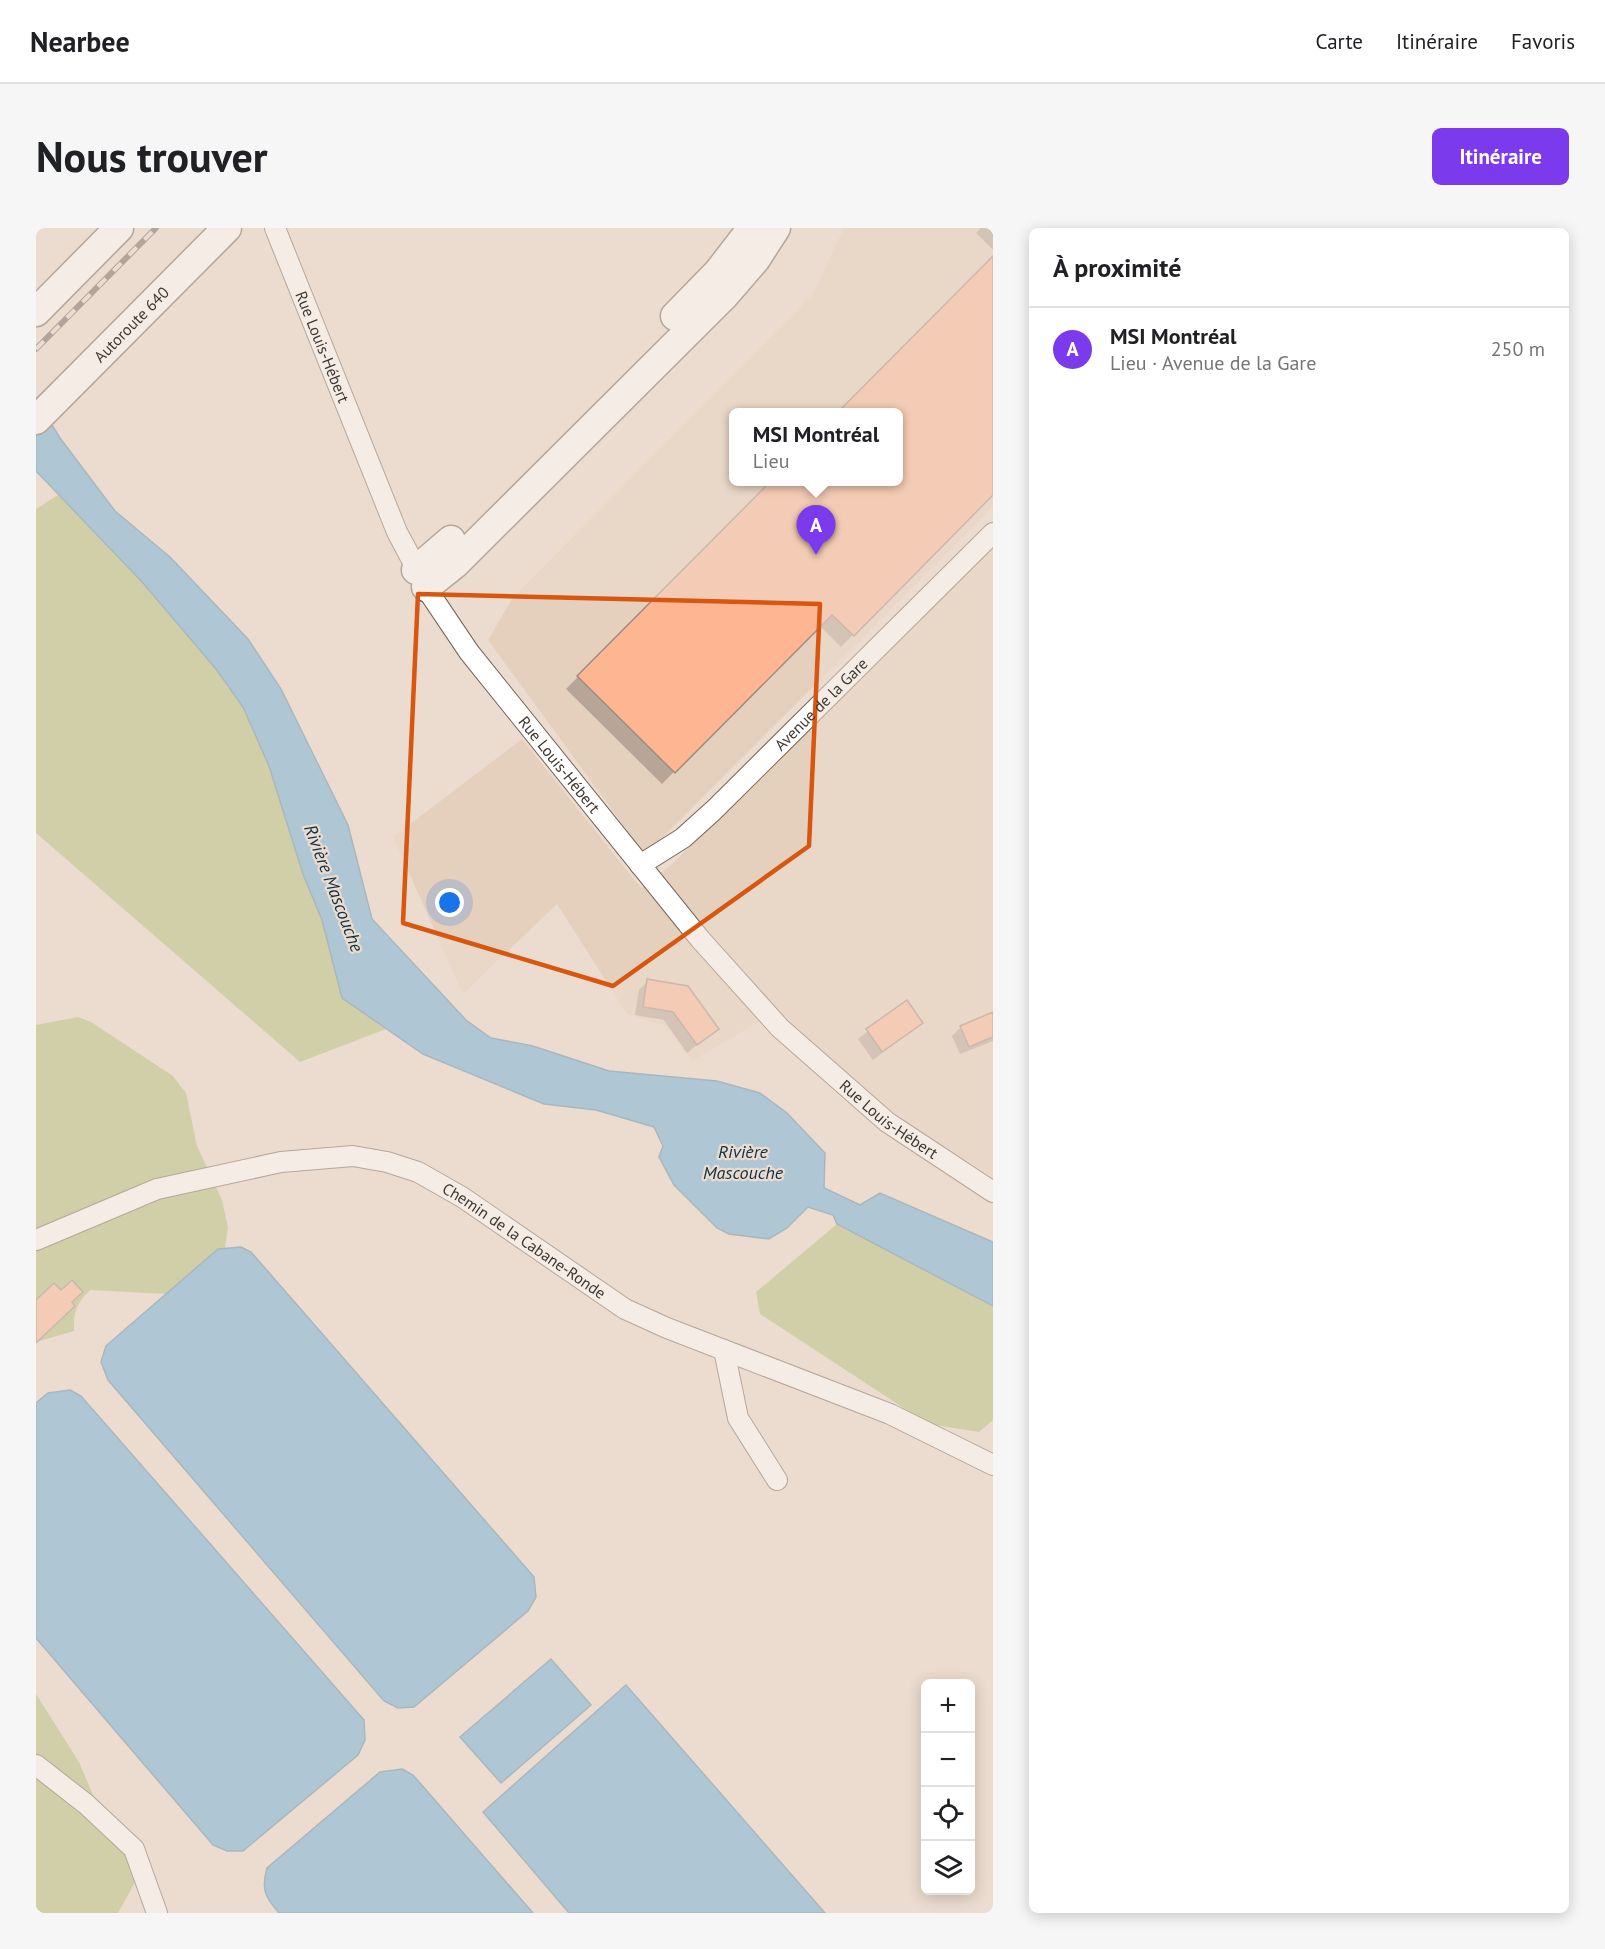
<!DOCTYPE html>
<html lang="fr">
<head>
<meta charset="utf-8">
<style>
  body { margin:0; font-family:"PT Sans",sans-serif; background:#f6f6f6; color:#202124 }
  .controls { position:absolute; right:18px; bottom:18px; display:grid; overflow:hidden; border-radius:9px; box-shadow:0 3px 15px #0003 }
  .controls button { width:54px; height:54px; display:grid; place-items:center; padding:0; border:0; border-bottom:2px solid #e0e0e0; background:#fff; color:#202124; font:30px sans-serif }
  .you { position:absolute; left:414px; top:675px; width:21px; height:21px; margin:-15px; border:4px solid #fff; border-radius:50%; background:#1a73e8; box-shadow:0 0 0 9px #1a73e833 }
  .badge { display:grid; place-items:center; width:39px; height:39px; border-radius:50%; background:#7c3aed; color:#fff; font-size:20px; font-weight:700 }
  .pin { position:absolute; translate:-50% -50px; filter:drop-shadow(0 2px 3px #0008) }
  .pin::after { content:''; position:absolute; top:32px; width:21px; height:18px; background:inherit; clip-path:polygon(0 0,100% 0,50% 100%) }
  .popup { position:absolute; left:693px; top:180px; width:174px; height:78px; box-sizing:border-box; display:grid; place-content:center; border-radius:9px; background:#fff; filter:drop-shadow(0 2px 4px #0005); font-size:20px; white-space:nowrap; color:#757577 }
  .popup b { font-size:22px; color:#202124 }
  .popup::after { content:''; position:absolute; left:50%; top:100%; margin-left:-12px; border:12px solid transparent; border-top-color:#fff }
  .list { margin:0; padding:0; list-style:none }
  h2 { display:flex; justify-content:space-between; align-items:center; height:78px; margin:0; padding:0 24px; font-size:26px }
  h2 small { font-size:20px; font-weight:400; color:#757577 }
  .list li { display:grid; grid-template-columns:39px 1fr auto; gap:18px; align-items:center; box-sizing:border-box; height:84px; padding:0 24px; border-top:2px solid #e0e0e0 }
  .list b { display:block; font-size:22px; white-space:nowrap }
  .list p { margin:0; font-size:20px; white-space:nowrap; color:#757577 }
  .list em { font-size:20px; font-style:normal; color:#757577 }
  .icon { flex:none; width:33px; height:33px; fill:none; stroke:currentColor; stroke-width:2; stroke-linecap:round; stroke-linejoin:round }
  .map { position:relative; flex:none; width:957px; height:1685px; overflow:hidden; border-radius:9px }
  header { display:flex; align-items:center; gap:36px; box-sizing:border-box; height:84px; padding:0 30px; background:#fff; border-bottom:2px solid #e0e0e0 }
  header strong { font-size:28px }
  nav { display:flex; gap:33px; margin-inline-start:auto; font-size:21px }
  .intro { display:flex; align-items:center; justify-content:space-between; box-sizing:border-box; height:144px; padding:0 36px }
  h1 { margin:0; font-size:42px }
  .button { padding:15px 27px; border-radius:9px; background:#7c3aed; color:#fff; font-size:21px; font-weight:700 }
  main { display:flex; gap:36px; padding:0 36px }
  aside { flex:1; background:#fff; border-radius:9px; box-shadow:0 3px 15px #0003 }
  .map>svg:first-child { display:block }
  .built { fill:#e5d0bd; fill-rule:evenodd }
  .green { fill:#aebf79 }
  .water { fill:#64aed9; stroke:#588aa7; stroke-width:1.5 }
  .shadow { fill:#0003 }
  .building { fill:#fdb592; stroke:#9e8c84; stroke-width:1.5 }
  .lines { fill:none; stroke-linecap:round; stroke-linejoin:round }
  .minor-casing { stroke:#726559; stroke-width:22 }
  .highway-casing { stroke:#726559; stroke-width:31 }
  .minor { stroke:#fff; stroke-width:20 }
  .highway { stroke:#fff; stroke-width:28 }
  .rail-casing { stroke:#6a615a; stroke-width:6 }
  .rail { stroke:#ecdccf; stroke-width:4; stroke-dasharray:11; stroke-linecap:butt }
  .marked { fill:none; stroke:#d75610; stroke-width:4.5; stroke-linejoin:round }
  .labels { text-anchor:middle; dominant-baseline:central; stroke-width:4.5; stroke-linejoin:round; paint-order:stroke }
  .street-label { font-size:16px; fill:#3d3732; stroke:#ecdccf }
  .water-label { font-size:18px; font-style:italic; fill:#0e3043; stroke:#ecdccf }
</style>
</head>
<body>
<header>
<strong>Nearbee</strong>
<nav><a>Carte</a><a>Itinéraire</a><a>Favoris</a></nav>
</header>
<div class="intro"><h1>Nous trouver</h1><a class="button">Itinéraire</a></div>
<main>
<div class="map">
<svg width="957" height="1685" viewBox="0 0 957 1685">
  <rect width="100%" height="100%" fill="#ecdccf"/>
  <g class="built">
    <path d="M808 0H957V279L609 627 452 412 477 369 777 66ZM698 184H862V254H698Z"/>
    <path d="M957 319V949L890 907 816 854 736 786 656 833 630 798 591 786 521 676 427 766 357 609 486 511 605 660 635 637Z"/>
  </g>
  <g class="green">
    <path d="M22 267 107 355 180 441 207 479 233 538 267 646 286 692 306 770 350 801 264 834 0 605V281Z"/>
    <path d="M42 789 55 794 137 848 150 865 161 918 186 972 192 999 187 1035 176 1047 130 1066 54 1062C41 1075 37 1084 38 1103L0 1114V797Z"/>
    <path d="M801 996 957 1078V1192L943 1204 892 1196 724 1086 720 1064Z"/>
    <path d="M0 1466 43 1534 60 1574 103 1647 82 1685H0Z"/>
  </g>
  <g class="water">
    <path d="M0 171 24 210 79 283 134 329 212 411 245 461 312 597 336 691 430 792 455 810 497 818 573 843 681 853 724 865 751 885 789 925 788 960 824 977 844 965 957 1014V1078L801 996 797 987 772 979 751 1000 733 1011 693 1006 681 1000 638 957 623 929 627 918 618 899 560 882 508 876 387 826 306 770 286 692 267 646 233 538 207 479 180 441 107 355 0 243Z"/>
    <path d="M205 1019 215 1024 498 1349 500 1369 492 1383 378 1479 362 1480 348 1473 72 1152 65 1134 70 1118 182 1021Z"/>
    <path d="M34 1162 45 1168 328 1492 329 1512 322 1527 207 1623H191L177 1617 0 1410V1175L12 1165Z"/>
    <path d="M515 1431 555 1477 465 1555 424 1509Z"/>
    <path d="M590 1457 789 1685H533L447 1584Z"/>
    <path d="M366 1541 377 1547 497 1685H243C229 1669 225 1661 231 1640L344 1544Z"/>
  </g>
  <g class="shadow">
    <path d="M945 0H957V22L940 5Z"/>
    <path d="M957 30V265L805 419 783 397 626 556 530 461 736 254H862V184H804Z"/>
    <path d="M612 753 681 801 651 825 628 792 599 787 603 762Z"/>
    <path d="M870 774 885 795 837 832 822 811Z"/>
    <path d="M957 786V813L924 826 916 808 925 799Z"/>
  </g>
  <g class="building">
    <path d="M957 28V267L818 408 796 387 639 545 541 448 734 254H862V184H802Z"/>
    <path d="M611 751 652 758 683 801 661 817 637 784 607 779Z"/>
    <path d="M871 772 887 795 846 824 830 801Z"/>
    <path d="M957 784V809L933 819 924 798Z"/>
    <path d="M36 1052 47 1064 36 1074 39 1078 0 1115V1072L18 1055 25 1062Z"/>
  </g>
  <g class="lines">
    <defs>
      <g id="minor">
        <path id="s1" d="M239 0 361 304 394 366 433 424 664 711 744 800 851 894 957 964"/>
        <path id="s2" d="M604 637 647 610 678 582 957 305"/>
        <path id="s3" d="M0 1012 121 961 245 934 317 928 351 934 382 944 426 969 589 1081 631 1100 854 1186 957 1237"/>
        <path d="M688 1122 702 1190 741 1252"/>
        <path d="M0 1537 50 1576 98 1621 121 1685"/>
      </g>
      <g id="highway">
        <path d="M0 84 83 0"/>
        <path d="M639 88 682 44 716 0"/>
        <path id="s4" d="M0 192 191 0"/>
        <path d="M380 342 415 312"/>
        <path d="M390 359 419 336 688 68 720 31 740 0"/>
      </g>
    </defs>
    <use href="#minor" class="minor-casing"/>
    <use href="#highway" class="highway-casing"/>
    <use href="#minor" class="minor"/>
    <use href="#highway" class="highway"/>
    <defs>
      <path id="rail" d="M0 121 120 0"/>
    </defs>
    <use href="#rail" class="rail-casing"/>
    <use href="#rail" class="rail"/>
  </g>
  <path d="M0 0H957V1685H0ZM382 366 784 376 773 618 577 758 367 695Z" fill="#ecdccf" fill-opacity=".55" fill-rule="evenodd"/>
  <path class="marked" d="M382 366 784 376 773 618 577 758 367 695Z"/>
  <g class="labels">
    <g class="street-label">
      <text stroke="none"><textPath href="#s4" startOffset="135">Autoroute 640</textPath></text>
      <text stroke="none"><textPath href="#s1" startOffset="128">Rue Louis-Hébert</textPath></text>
      <text stroke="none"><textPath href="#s2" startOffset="243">Avenue de la Gare</textPath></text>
      <text stroke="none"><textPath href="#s1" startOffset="612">Rue Louis-Hébert</textPath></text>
      <text stroke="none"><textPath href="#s1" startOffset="1098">Rue Louis-Hébert</textPath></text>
      <text stroke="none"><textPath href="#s3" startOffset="524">Chemin de la Cabane-Ronde</textPath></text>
    </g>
    <g class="water-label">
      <text transform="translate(298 660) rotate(69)">Rivière Mascouche</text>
      <text x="707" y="923">Rivière<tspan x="707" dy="21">Mascouche</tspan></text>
    </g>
  </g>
</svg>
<div class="controls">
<button>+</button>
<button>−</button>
<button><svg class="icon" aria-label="locate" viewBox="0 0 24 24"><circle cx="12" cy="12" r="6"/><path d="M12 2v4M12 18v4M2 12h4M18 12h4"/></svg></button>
<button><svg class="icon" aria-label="layers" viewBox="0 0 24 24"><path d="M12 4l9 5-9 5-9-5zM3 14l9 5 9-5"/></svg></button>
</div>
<div class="you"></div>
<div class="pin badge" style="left:780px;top:327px">A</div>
<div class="popup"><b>MSI Montréal</b>Lieu</div>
</div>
<aside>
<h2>À proximité<small></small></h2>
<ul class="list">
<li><span class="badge">A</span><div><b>MSI Montréal</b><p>Lieu · Avenue de la Gare</p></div><em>250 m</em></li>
</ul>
</aside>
</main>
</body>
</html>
